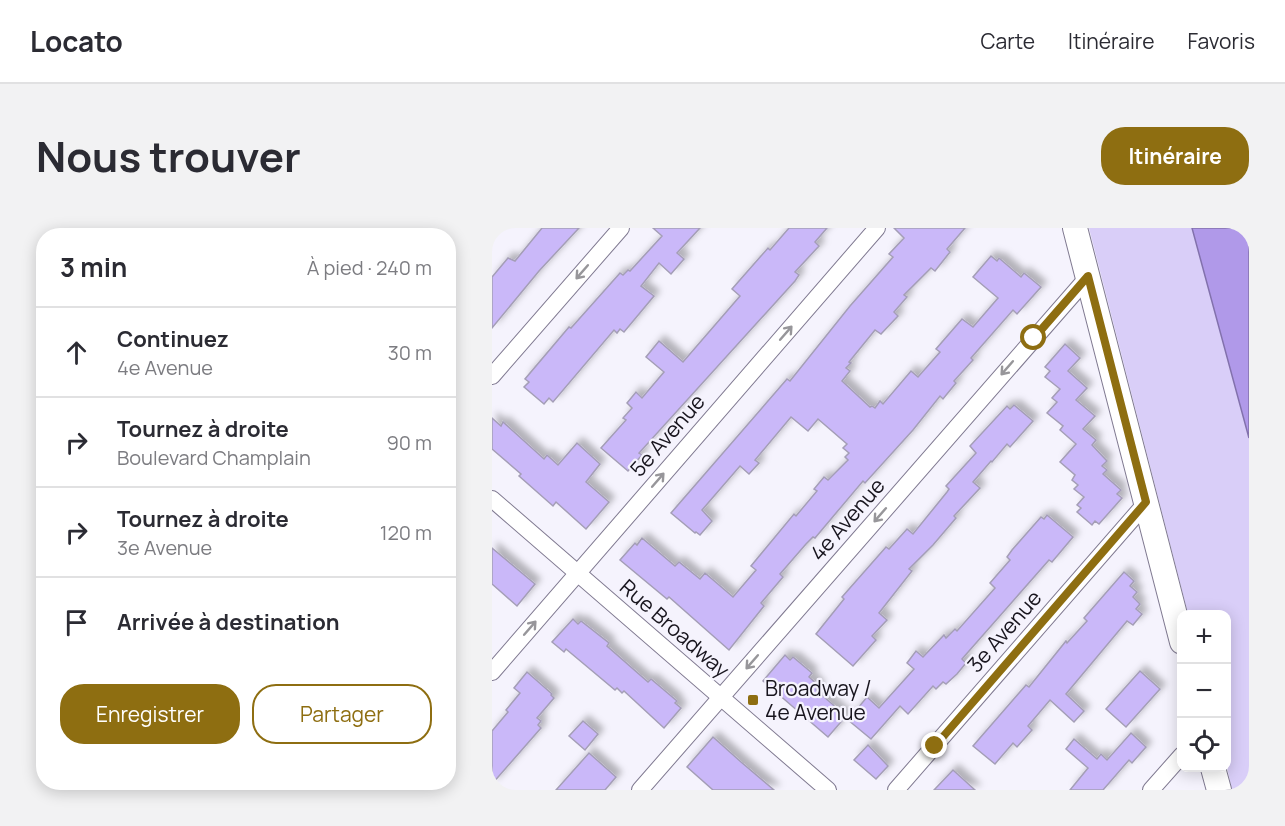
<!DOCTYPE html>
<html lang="fr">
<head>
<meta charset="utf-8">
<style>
  body { margin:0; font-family:Manrope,sans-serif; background:#f2f2f3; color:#2b2b33 }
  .controls { position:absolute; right:18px; bottom:18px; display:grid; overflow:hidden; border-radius:12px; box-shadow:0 3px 15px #0003 }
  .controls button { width:54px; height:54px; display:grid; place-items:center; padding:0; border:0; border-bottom:2px solid #e1e1e2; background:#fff; color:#2b2b33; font:30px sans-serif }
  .stop { position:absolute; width:18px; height:18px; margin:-14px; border:4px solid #8e6e11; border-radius:50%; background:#fff }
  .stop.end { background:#8e6e11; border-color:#fff; box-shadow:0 2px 6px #0008 }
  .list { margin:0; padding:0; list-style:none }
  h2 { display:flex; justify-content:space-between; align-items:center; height:78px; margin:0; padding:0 24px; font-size:26px }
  h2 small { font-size:20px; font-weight:400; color:#7c7c81 }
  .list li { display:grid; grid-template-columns:39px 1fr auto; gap:18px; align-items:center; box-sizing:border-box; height:90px; padding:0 24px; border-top:2px solid #e1e1e2 }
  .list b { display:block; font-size:22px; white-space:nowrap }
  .list p { margin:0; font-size:20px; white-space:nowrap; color:#7c7c81 }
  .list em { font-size:20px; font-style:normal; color:#7c7c81 }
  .actions { display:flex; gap:12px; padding:18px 24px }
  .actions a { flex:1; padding:14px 0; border:2px solid #8e6e11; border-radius:24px; text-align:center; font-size:21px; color:#8e6e11 }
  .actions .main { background:#8e6e11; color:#fff }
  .icon { flex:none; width:33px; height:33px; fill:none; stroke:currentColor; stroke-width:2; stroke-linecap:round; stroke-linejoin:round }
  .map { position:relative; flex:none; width:757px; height:562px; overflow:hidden; border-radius:24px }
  header { display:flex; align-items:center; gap:36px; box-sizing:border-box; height:84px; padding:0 30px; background:#fff; border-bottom:2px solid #e1e1e2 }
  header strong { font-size:28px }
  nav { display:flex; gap:33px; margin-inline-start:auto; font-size:21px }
  .intro { display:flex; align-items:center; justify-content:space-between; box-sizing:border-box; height:144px; padding:0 36px }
  h1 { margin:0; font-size:42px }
  .button { padding:15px 27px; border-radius:24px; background:#8e6e11; color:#fff; font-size:21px; font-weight:700 }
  main { display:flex; gap:36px; padding:0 36px }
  aside { flex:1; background:#fff; border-radius:24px; box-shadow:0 3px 15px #0003 }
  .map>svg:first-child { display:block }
  .green { fill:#d9cef8 }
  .water { fill:#b099e9; stroke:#8271ac; stroke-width:1.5 }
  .building { fill:#cab8f9; stroke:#a49eb6; stroke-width:1.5; filter:url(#shadow) }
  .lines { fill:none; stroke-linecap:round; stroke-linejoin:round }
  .street-casing { stroke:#807a91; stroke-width:18 }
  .secondary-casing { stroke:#807a91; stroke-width:26 }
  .street { stroke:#fff; stroke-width:16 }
  .secondary { stroke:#fff; stroke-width:24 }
  .oneway { stroke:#97969a }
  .route { stroke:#8e6e11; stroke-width:8 }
  .poi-dot { fill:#8e6e11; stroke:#f5f3fd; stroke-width:2 }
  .labels { text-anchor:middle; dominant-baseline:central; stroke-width:4.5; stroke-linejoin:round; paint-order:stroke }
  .street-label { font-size:21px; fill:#18151e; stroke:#f5f3fd }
  .poi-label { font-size:21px; fill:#18151e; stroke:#f5f3fd; text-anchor:start }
</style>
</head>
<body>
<header>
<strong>Locato</strong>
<nav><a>Carte</a><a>Itinéraire</a><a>Favoris</a></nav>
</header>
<div class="intro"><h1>Nous trouver</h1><a class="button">Itinéraire</a></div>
<main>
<aside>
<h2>3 min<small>À pied · 240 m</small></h2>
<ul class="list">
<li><svg class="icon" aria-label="ahead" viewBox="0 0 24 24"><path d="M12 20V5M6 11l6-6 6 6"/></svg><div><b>Continuez</b><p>4e Avenue</p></div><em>30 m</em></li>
<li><svg class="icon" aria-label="right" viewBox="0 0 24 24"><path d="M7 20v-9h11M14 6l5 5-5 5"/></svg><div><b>Tournez à droite</b><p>Boulevard Champlain</p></div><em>90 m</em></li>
<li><svg class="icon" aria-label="right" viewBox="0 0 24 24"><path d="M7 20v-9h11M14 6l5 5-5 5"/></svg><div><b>Tournez à droite</b><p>3e Avenue</p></div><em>120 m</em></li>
<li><svg class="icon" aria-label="arrive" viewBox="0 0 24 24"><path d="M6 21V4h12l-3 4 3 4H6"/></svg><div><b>Arrivée à destination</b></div></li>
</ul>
<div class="actions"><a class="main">Enregistrer</a><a>Partager</a></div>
</aside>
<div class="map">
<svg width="757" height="562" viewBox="0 0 757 562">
  <defs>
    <filter id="shadow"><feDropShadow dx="5.5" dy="-5.5" stdDeviation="3" flood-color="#0004"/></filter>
  </defs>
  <rect width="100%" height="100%" fill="#f5f3fd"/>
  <path class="green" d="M597 0H700L757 210V562H740L735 539 734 386H696Z"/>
  <path class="water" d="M700 0H757V210Z"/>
  <g class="building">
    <path d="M50 0H87L47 43 0 100V49L16 30 23 33Z"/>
    <path d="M161 0H208L185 25 192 31 179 46 167 35 149 58 162 68 132 104 128 101 125 105 122 102 61 174 57 170 52 176 32 159 37 154 33 151 77 99 79 100 128 45 131 47 136 42 138 43 170 8Z"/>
    <path d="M297 0H335L323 14 327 18 303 44 307 47 303 53 147 225 150 227 136 243 109 220 134 192 131 190 140 180 135 175 144 164 150 170 172 144 154 129 167 113 191 134 248 68 240 61 276 20 278 22Z"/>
    <path d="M402 0H473L455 21 458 24 443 43 439 40 412 67 415 69 402 84 406 88 389 106 383 102 357 134 359 135 354 140 358 143 350 153 378 179 380 178 383 180 388 173 391 176 419 143 426 149 448 124 444 121 470 91 481 99 506 70 481 49 499 28 505 33 507 30 529 49 532 45 549 59 525 86 521 82 479 130 481 132 462 153 464 155 455 166 451 171 448 168 421 202 373 255 371 253 323 310 321 309 314 316 288 346 291 349 269 375 272 378 237 422 177 369 175 371 128 332 143 315 145 317 150 310 183 338 187 334 208 351 213 345 241 369 264 342 259 338 302 286 304 288 325 263 322 261 332 249 336 252 356 232 353 229 357 225 351 220 355 216 326 191 316 203 299 189 263 232 267 235 257 246 248 238 210 282 220 293 208 307 204 304 203 305 179 285 295 151 298 153 358 78 401 29 397 26 412 10Z"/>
    <path d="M573 116 588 130 576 143 595 160 584 172 603 188 591 201 604 212 600 217 615 233 610 238 615 242 611 246 629 262 625 266 630 270 607 296 603 293 600 297 585 284 589 280 585 277 592 269 582 261 586 257 580 252 583 247 568 234 584 216 568 202 571 198 555 185 565 174 560 170 568 161 553 149 558 143 553 139Z"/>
    <path d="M522 177 541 193 518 219 515 216 500 234 499 233 481 254 488 260 462 288 464 290 441 317 417 341 420 343 387 385 395 392 380 408 384 412 361 438 324 406 352 371 350 369 394 319 397 321 415 301 421 306 455 264 457 261 454 258 484 225 478 218 515 178 518 181Z"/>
    <path d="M0 190 9 198 11 194 52 231 55 227 66 237 85 215 108 236 94 254 117 274 94 301 64 274 61 278 27 248 29 246 0 221Z"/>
    <path d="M555 287 581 309 560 334 557 332 470 431 474 435 465 446 454 456 451 454 444 461 441 458 416 486 408 478 379 511 356 492 375 469 387 480 422 441 415 435 424 423 431 429 452 407 454 410 463 401 465 403 503 360 498 355 518 332 515 329 520 322 549 289 552 291Z"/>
    <path d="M0 320 43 356 25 378 0 356Z"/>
    <path d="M632 344 642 353 638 358 645 364 641 369 648 376 644 381 650 386 641 397 635 393 574 466 592 483 582 494 558 472 536 498 540 502 525 519 521 515 503 536 481 518 534 457 537 459 574 413 575 415 595 393 592 390Z"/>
    <path d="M81 391 86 396 89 393 117 415 115 418 156 454 159 451 185 473 183 475 189 480 172 500 132 463 130 465 125 460 123 462 74 421 72 424 60 414Z"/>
    <path d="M293 427 298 432 301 429 320 445 317 449 327 458 324 462 354 488 336 509 271 453Z"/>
    <path d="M648 443 668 461 634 499 614 481Z"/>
    <path d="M35 444 60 466 59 467 62 470 45 490 49 493 46 497 49 500 0 556V503L16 484 14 482 28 465 22 460Z"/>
    <path d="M91 493 106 506 93 522 77 508Z"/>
    <path d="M639 505 654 519 640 535 637 532 611 562H578L596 540 574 521 582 511 605 531 609 526 615 532Z"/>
    <path d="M221 509 249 534 282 562H221L195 539Z"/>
    <path d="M376 517 396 538 384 551 362 532Z"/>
    <path d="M97 525 124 549 113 562H64Z"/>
    <path d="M461 542 483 562H442Z"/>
  </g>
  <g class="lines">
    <defs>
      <g id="street">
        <path d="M0 148 129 0"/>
        <path d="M0 271 336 562"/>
        <path d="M0 444 385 0"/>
        <path d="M148 562 596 49"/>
        <path d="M404 562 654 275"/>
        <path d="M659 562 690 527"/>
      </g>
      <g id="secondary">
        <path d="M583 0 690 414"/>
        <path d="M721 540 727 562"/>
      </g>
    </defs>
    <use href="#street" class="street-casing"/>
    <use href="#secondary" class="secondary-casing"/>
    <use href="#street" class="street"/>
    <use href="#secondary" class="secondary"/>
  </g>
  <defs><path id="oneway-shaft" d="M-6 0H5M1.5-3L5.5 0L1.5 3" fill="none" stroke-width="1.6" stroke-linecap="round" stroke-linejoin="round" transform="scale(1.5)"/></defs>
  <g class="oneway">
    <use href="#oneway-shaft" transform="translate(90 44) rotate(131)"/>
    <use href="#oneway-shaft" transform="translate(294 105) rotate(-49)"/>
    <use href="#oneway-shaft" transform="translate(515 140) rotate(131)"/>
    <use href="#oneway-shaft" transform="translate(166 252) rotate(-49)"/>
    <use href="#oneway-shaft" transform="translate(388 287) rotate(131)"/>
    <use href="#oneway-shaft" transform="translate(38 400) rotate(-49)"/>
    <use href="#oneway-shaft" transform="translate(260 434) rotate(131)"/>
  </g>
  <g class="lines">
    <path class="route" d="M443 518 654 274 596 48 542 110"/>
  </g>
  <rect class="poi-dot" x="255" y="466" width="12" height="12" rx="3"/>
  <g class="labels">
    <g class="street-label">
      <text transform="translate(175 207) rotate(-49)">5e Avenue</text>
      <text transform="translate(355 291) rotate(-49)">4e Avenue</text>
      <text transform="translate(183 400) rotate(41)">Rue Broadway</text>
      <text transform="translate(512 403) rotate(-49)">3e Avenue</text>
    </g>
    <g class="poi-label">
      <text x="273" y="460">Broadway /<tspan x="273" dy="24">4e Avenue</tspan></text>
    </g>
  </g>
</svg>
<div class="controls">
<button>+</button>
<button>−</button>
<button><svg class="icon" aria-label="locate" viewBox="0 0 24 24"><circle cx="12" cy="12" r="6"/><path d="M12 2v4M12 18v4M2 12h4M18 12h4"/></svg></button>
</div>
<div class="stop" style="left:542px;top:110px"></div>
<div class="stop end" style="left:443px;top:518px"></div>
</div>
</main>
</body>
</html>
